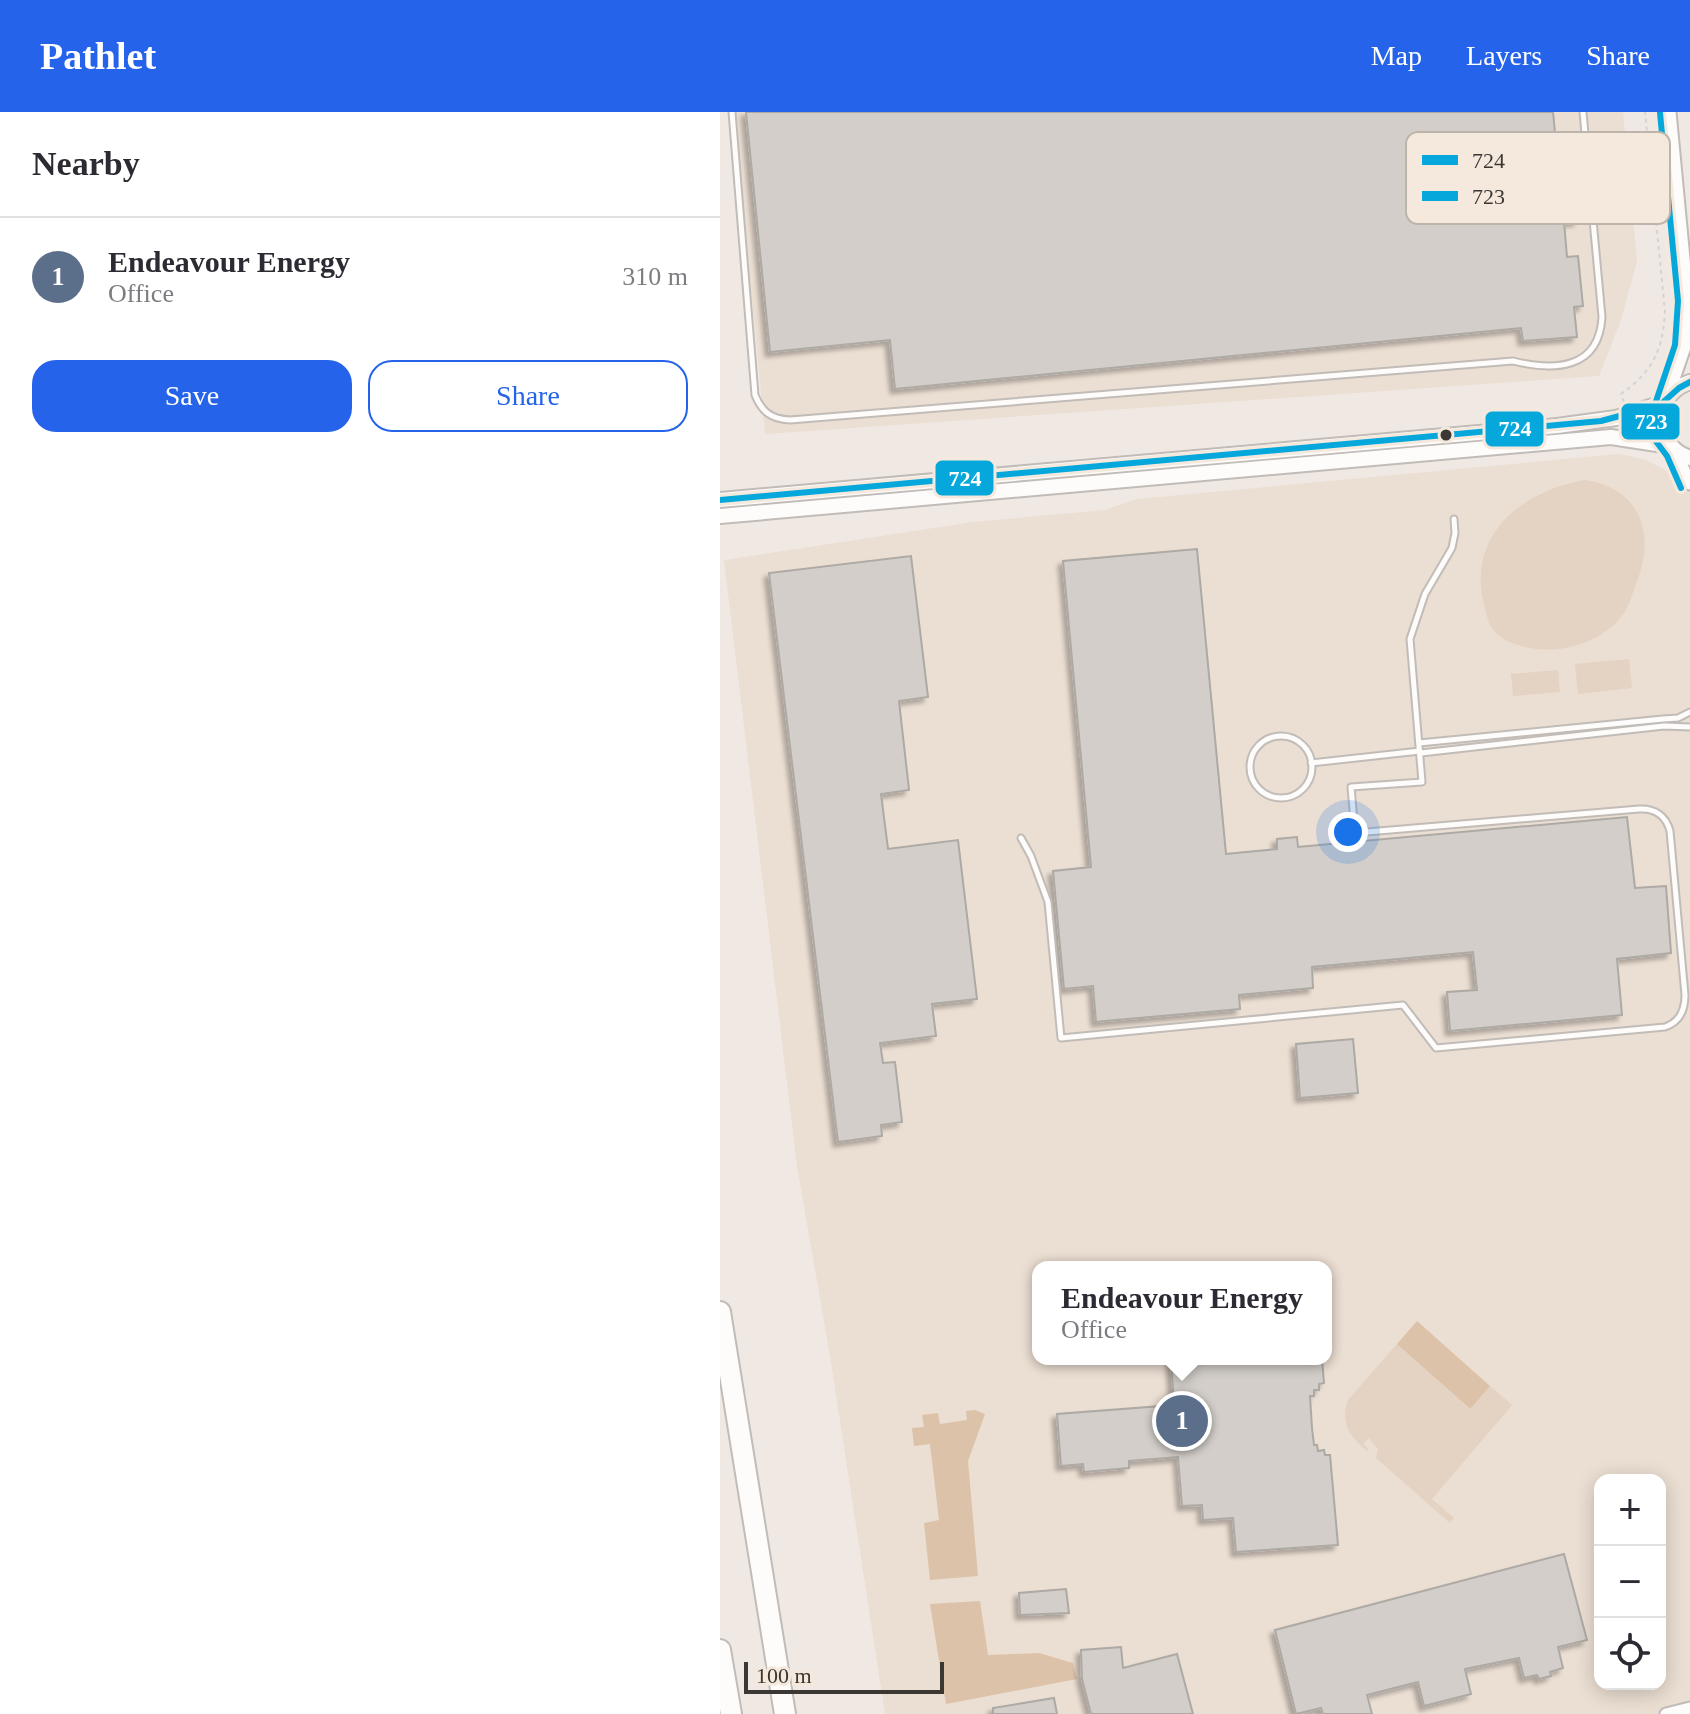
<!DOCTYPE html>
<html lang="en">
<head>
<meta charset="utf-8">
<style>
  body { margin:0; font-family:"Times New Roman",serif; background:#f7f7f7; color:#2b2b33 }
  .controls { position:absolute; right:24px; bottom:24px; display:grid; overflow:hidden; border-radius:16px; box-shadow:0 4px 20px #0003 }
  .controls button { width:72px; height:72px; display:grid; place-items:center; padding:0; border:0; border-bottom:2px solid #e1e1e2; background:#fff; color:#2b2b33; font:40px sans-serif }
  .scale { position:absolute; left:24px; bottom:20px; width:200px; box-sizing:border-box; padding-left:8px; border:4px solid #3b3732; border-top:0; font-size:22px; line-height:28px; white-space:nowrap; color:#3b3732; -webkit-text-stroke:6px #f5e9de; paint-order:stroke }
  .you { position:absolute; left:628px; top:720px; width:28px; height:28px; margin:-20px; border:6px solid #fff; border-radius:50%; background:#1a73e8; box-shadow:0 0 0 12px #1a73e833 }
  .badge { display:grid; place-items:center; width:52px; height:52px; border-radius:50%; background:#2563eb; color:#fff; font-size:26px; font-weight:700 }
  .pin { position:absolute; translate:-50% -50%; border:4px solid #fff; box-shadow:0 2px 8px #0006 }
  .popup { position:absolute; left:312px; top:1149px; width:300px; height:104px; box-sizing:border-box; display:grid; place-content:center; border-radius:16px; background:#fff; filter:drop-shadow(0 2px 6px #0005); font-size:26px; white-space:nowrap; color:#7c7c81 }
  .popup b { font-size:30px; color:#2b2b33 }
  .popup::after { content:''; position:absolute; left:50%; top:100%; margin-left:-16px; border:16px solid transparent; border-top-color:#fff }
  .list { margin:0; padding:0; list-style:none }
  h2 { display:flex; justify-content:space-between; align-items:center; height:104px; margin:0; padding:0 32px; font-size:34px }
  h2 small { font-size:26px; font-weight:400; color:#7c7c81 }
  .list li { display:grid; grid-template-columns:52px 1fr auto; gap:24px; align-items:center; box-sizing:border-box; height:120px; padding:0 32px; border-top:2px solid #e1e1e2 }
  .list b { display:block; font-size:30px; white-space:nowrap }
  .list p { margin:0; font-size:26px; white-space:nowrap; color:#7c7c81 }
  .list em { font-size:26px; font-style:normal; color:#7c7c81 }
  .actions { display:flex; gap:16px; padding:24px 32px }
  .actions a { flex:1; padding:18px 0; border:2px solid #2563eb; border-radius:24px; text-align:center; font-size:28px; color:#2563eb }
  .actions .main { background:#2563eb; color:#fff }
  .icon { flex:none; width:44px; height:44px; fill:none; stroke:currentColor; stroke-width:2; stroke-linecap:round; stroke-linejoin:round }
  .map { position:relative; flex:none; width:970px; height:1602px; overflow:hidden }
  header { display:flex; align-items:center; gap:48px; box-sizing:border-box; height:112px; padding:0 40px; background:#2563eb; color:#fff }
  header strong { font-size:38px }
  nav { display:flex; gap:44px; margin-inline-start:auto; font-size:28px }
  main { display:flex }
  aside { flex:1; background:#fff }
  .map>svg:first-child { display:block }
  .built { fill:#ebded2; fill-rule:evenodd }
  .green { fill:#e4d2c2 }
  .forest { fill:#dcc2a8 }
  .building { fill:#d3cec9; stroke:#ada9a4; stroke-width:2; filter:url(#shadow) }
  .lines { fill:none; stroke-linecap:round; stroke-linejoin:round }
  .service-casing { stroke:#c1bcb8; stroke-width:9 }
  .minor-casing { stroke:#c1bcb8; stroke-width:15 }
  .secondary-casing { stroke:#c1bcb8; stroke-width:18 }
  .motorway-casing { stroke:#c1bcb8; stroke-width:24 }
  .path { stroke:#d5d3d1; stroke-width:2; stroke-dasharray:4 4; stroke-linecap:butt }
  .service { stroke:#fdfcfb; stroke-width:5 }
  .minor { stroke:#fdfcfb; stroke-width:11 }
  .secondary { stroke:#fdfcfb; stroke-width:14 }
  .motorway { stroke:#fdfcfb; stroke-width:20 }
  .bus-1-casing { stroke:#f5e9de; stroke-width:12 }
  .bus-2-casing { stroke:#f5e9de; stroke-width:12 }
  .bus-1 { stroke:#06a8dc; stroke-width:6 }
  .bus-2 { stroke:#06a8dc; stroke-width:6 }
  .bus-dot { fill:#3b3732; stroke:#f5e9de; stroke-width:3 }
  .key { fill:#f5e9de; stroke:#bdb4aa; stroke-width:2 }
  .key-label { font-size:22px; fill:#3b3732 }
  .line-badge { stroke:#f5e9de; stroke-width:3 }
  .badge-label { font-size:22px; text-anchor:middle; font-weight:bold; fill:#fff }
</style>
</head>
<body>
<header>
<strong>Pathlet</strong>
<nav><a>Map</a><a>Layers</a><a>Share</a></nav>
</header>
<main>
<aside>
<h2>Nearby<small></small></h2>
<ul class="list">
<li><span class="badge" style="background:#5c6f8a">1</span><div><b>Endeavour Energy</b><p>Office</p></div><em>310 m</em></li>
</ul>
<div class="actions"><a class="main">Save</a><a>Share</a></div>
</aside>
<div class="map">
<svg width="970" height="1602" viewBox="0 0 970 1602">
  <defs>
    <filter id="shadow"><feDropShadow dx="-4.5" dy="4.5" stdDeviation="2" flood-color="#0004"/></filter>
  </defs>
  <rect width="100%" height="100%" fill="#f0e9e3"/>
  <g class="built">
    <path d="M14 0H903L917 149 901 208 879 264 45 322Z"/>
    <path d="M899 342 924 347 949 360 970 363V1602H165L111 1250 77 1054 4 448 253 410 385 398 417 387ZM318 1155H606V1247H318ZM880 1368H940V1572H880Z"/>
  </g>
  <g class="green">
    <path d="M865 368C921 376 936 423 916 472 912 484 908 496 901 505 874 538 820 547 784 527 770 519 767 506 764 492 747 422 802 379 865 368Z"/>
    <path d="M909 547 912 576 858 582 855 552Z"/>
    <path d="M838 558 840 580 793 584 791 562Z"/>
    <path d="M677 1232 749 1297 770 1274 792 1293 712 1387 734 1406 730 1411 656 1346 658 1337 649 1326 643 1332 649 1337 647 1339C630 1324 620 1312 628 1288Z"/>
  </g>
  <g class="forest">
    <path d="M697 1209 770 1274 750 1297 677 1232Z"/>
    <path d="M255 1298 265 1302 248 1349 258 1464 210 1468 204 1411 219 1408 210 1332 194 1334 192 1316 204 1315 202 1303 218 1301 220 1312 247 1308 246 1299Z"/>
    <path d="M260 1489 268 1543 319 1541 353 1551 357 1567 226 1592 210 1492Z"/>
  </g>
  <g class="building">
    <path d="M26 0H833L838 53 852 51 858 109 844 110 847 145 858 144 863 194 854 195 857 225 803 229 801 216 175 277 170 228 50 240Z"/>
    <path d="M477 437 506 742 557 737V727L577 725 578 735 907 705 915 776 946 774 951 841 897 847 902 903 730 919 727 880 757 878 753 840 592 855 593 876 519 883 520 897 385 909 376 910 373 874 344 877 333 759 371 755 343 449Z"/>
    <path d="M191 444 208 585 179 589 189 678 161 682 168 737 238 728 257 887 212 892 216 924 160 931 163 951 175 950 182 1010 161 1013 162 1024 118 1030 49 461Z"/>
    <path d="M633 927 638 981 580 986 576 932Z"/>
    <path d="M451 1247H602L604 1271 599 1272V1278H594V1284H590L592 1316 594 1333H597L598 1339 604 1338 605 1343H610L618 1433 516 1440 513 1406 483 1408 482 1393 462 1394 458 1345 409 1349V1356L364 1360 363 1352 341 1354 337 1302 454 1293Z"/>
    <path d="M844 1442 867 1528 838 1535 843 1556 830 1560 831 1564 819 1567 817 1563 804 1566 799 1546 745 1557 751 1582 704 1594 698 1570 647 1583 652 1602H603L601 1596 576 1602 555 1518Z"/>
    <path d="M346 1477 349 1501 300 1503 299 1481Z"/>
    <path d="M401 1535 403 1556 457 1542 473 1602H371L362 1567 361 1538Z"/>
    <path d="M334 1586 337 1602H273V1596Z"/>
  </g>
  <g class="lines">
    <defs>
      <g id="service">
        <path d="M12 0 35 283C42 300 51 307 70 308L793 249C834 259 879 258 882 205L863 0"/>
        <circle cx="561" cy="655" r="31"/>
        <path d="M699 631 943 607 958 606 970 600"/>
        <path d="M701 641 944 614 970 615"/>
        <path d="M591 651 700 639"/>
        <path d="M301 726 311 744 328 790 341 926 683 893 716 936 945 915C960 910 965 898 965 883L950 719C946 704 935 696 919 697L635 721 631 675 702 670 690 527 705 482 732 436 735 421 734 407"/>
      </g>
      <g id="minor">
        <path d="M948 284 965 235 968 189 950 0"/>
        <path d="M956 339 970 372"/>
        <path d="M946 1602 970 1596"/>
      </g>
      <g id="secondary">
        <path d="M970 270C931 283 932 333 970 346"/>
        <path d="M0 388 837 314 896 306 945 290"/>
        <path d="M0 404 891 325 950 334"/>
      </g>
      <g id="motorway">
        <path d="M0 1200 65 1602"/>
        <path d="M0 1538 11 1602"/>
      </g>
    </defs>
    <use href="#service" class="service-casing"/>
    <use href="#minor" class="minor-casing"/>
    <use href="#secondary" class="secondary-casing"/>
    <use href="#motorway" class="motorway-casing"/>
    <path class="path" d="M904 290 901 282C933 259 943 238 945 199L925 0"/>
    <use href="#service" class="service"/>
    <use href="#minor" class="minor"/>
    <use href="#secondary" class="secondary"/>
    <use href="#motorway" class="motorway"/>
    <defs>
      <path id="bus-1" d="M0 388 881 309 940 293 959 276 970 270"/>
      <path id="bus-2" d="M940 1 958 189 955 233 930 307 935 328 947 344 961 376"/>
    </defs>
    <use href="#bus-1" class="bus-1-casing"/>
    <use href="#bus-2" class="bus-2-casing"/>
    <use href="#bus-1" class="bus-1"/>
    <use href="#bus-2" class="bus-2"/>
  </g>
  <circle class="bus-dot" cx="726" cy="323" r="7"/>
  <rect x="686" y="20" width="264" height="92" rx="12" class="key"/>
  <rect x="702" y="43" width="36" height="10" fill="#06a8dc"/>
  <rect x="702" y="79" width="36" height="10" fill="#06a8dc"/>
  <g class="key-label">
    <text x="752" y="56">724</text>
    <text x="752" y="92">723</text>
  </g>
  <g class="line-badge">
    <rect x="900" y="290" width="61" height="39" rx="8" fill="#06a8dc"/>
    <rect x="764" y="298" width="61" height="38" rx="8" fill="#06a8dc"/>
    <rect x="214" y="347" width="61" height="38" rx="8" fill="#06a8dc"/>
  </g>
  <g class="badge-label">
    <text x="931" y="317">723</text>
    <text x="795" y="324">724</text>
    <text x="245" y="374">724</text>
  </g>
</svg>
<div class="controls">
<button>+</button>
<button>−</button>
<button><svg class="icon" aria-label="locate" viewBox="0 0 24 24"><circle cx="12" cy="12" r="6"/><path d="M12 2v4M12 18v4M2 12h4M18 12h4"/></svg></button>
</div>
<div class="scale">100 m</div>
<div class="you"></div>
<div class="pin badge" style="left:462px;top:1309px;background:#5c6f8a">1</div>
<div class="popup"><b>Endeavour Energy</b>Office</div>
</div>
</main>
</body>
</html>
